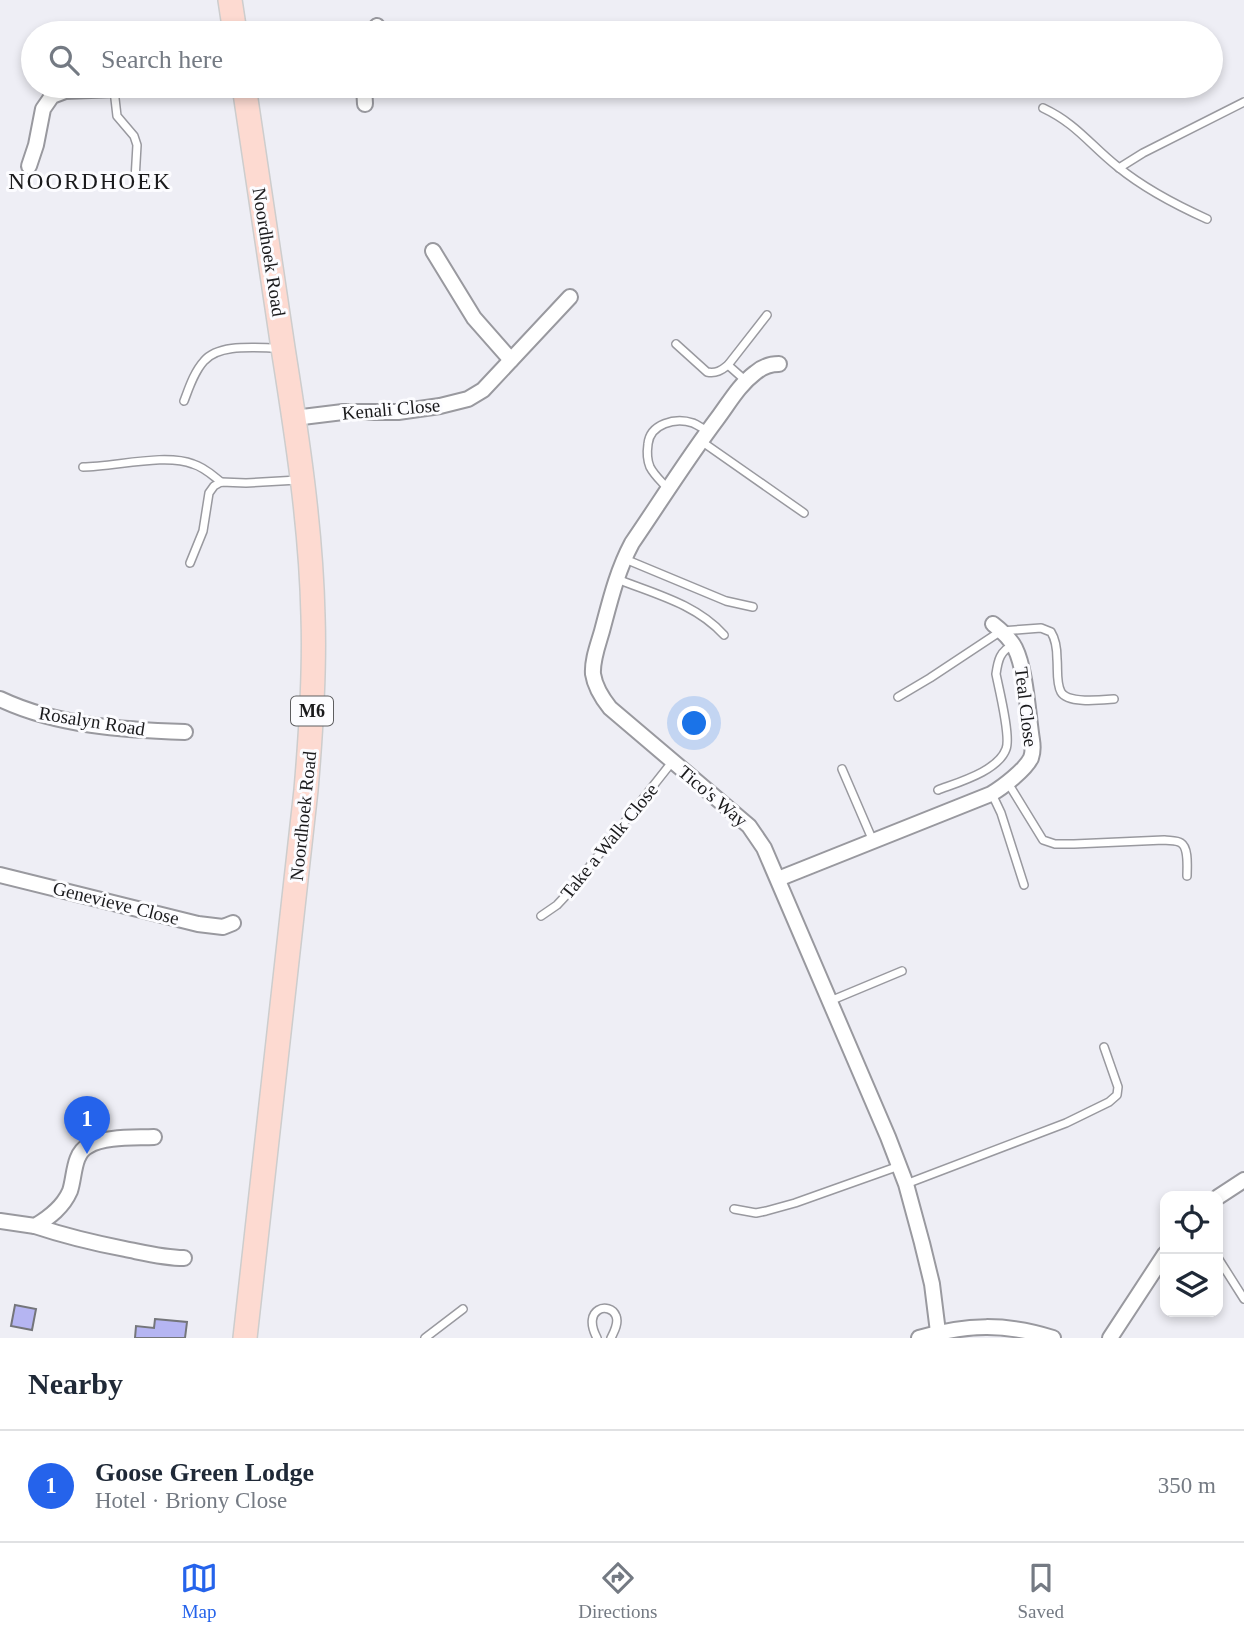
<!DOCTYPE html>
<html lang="en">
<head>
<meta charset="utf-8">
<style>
  body { margin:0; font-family:Georgia,serif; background:#f2f2f3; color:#1f2937 }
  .controls { position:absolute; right:21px; bottom:21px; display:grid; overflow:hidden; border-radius:14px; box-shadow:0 4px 10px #0003 }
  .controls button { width:63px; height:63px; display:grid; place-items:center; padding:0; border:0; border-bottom:2px solid #e0e1e3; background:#fff; color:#1f2937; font:35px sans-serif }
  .you { position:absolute; left:695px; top:724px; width:24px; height:24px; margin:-18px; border:5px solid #fff; border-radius:50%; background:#1a73e8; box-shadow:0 0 0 10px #1a73e833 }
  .badge { display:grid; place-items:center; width:46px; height:46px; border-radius:50%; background:#2563eb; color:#fff; font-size:23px; font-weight:700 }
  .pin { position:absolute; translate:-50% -58px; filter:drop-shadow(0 2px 4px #0008) }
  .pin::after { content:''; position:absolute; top:37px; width:24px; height:21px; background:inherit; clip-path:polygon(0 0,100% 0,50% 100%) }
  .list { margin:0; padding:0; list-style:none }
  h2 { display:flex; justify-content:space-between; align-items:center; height:91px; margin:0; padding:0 28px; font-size:30px }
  h2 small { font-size:23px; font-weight:400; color:#747a83 }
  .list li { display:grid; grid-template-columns:46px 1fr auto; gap:21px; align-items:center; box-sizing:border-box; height:112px; padding:0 28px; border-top:2px solid #e0e1e3 }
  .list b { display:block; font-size:26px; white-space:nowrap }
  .list p { margin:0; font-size:23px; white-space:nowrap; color:#747a83 }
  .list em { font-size:23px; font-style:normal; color:#747a83 }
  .icon { flex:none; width:38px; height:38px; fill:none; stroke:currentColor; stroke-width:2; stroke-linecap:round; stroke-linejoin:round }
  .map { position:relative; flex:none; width:1244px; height:1338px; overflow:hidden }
  .search { position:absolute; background:#fff; box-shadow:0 4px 10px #0003; left:21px; right:21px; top:21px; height:77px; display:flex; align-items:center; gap:18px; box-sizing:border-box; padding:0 24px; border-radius:38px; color:#747a83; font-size:26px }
  .sheet { height:203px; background:#fff }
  nav { display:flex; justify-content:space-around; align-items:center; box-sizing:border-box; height:98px; border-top:2px solid #e0e1e3; background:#fff; font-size:19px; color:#747a83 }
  nav a { display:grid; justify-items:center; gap:4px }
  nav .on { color:#2563eb }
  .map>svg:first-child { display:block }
  .building { fill:#b5b5f2; stroke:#74757a; stroke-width:2 }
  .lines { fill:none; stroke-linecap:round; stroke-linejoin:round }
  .service-casing { stroke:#99999f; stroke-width:10 }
  .minor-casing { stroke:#99999f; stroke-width:18 }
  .primary-casing { stroke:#cdcdcd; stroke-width:26 }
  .service { stroke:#fff; stroke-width:7 }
  .minor { stroke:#fff; stroke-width:14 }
  .primary { stroke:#fddad1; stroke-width:23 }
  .labels { text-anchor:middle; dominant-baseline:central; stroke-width:6; stroke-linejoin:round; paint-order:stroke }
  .shield { fill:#fcfcff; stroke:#5e5e60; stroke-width:2 }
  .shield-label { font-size:18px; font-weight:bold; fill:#1a1a1c }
  .street-label { font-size:19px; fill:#1a1a1c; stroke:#fcfcff }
  .quarter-label { font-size:23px; letter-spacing:2px; fill:#1a1a1c; stroke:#fcfcff }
</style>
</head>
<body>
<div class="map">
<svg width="1244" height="1338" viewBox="0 0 1244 1338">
  <rect width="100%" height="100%" fill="#eeeef5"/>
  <g class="building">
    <path d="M15 1305 36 1309 32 1330 11 1326Z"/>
    <path d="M155 1319 187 1322 185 1338H135L136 1326 154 1328Z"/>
  </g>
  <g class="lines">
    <defs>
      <g id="service">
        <path d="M114 90 117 116 134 136 137 145 135 180"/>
        <path d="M1043 108C1077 124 1090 145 1118 167 1145 189 1176 205 1207 219"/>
        <path d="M1119 168 1143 153 1244 102"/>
        <path d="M676 344 707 372C716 374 722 370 728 365L767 315"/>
        <path d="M728 365 746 381"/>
        <path d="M184 401C189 388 194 372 204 361 219 343 257 348 279 348"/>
        <path d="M701 441 804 513"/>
        <path d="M83 467C114 467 165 453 193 464 204 467 212 475 221 482"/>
        <path d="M668 489C662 482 654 475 650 467 647 460 647 451 648 444 650 424 675 417 693 423 698 425 703 429 708 431"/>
        <path d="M625 559 726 601 753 607"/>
        <path d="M190 563 203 531 209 493 214 486 221 482 246 483 298 480"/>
        <path d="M617 579C655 594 696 604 724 635"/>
        <path d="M898 697 930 678 1001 631 1041 628 1051 632C1056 640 1057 649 1057 659 1058 669 1056 683 1061 692 1068 704 1101 700 1114 699"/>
        <path d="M842 769 873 841"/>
        <path d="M1008 783 1043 840 1055 844H1074L1164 840C1169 841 1177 840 1181 843 1189 848 1187 867 1187 876"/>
        <path d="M938 790C959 782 998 771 1006 749 1011 737 999 689 996 674 998 660 1000 651 1013 645"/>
        <path d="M992 794 1001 813 1024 885"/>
        <path d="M541 916 557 905 571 890 672 762"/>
        <path d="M830 1001 902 971"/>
        <path d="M906 1184 1066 1123 1109 1102 1117 1095 1118 1087 1104 1047"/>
        <path d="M734 1209 756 1213 766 1211 795 1203 899 1166"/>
        <path d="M1218 1258 1244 1299"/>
        <path d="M425 1338 463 1309"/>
        <path d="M597 1338C581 1308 610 1301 616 1316 619 1323 614 1332 611 1338"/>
      </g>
      <g id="minor">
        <path d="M377 26 378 33"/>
        <path d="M364 86 365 104"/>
        <path d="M29 166 36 145 43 109 52 96 65 91 195 86"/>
        <path d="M433 251 474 318 511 360"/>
        <path d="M779 364C769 364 762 367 755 373 739 385 729 403 717 419 687 459 660 502 632 543 617 571 610 601 602 631 598 645 592 660 593 674 595 687 602 698 610 708L749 826 764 848 888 1137 906 1184 922 1243 932 1284 938 1332"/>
        <path d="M294 418 343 412H398L440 406 468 399 483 390 570 297"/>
        <path d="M0 699C57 726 124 730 185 732"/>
        <path d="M0 875 198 924 223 927 233 923"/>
        <path d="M778 879 991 794C1003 787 1025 770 1031 758 1033 752 1033 746 1032 740 1028 715 1026 670 1015 648 1010 638 1002 631 993 624"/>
        <path d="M1218 1197 1244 1180"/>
        <path d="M0 1221 35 1226C50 1217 63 1207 70 1191 75 1176 73 1154 88 1146 104 1136 135 1138 154 1137"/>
        <path d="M35 1226C65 1236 94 1243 125 1249 145 1253 164 1258 184 1258"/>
        <path d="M919 1338C966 1324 1006 1323 1053 1338"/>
        <path d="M1110 1338 1165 1254"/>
      </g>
      <g id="primary">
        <path d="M230 0 235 33"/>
        <path d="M244 86C257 173 270 260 283 348 297 436 311 526 313 616 315 674 311 732 306 790L245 1338"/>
      </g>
    </defs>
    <use href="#service" class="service-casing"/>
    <use href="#minor" class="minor-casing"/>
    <use href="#primary" class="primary-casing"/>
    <use href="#service" class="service"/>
    <use href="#minor" class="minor"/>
    <use href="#primary" class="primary"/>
  </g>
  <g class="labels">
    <rect class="shield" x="291" y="696.5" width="42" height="29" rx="5"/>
    <g class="shield-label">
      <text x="312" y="711">M6</text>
    </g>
    <g class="street-label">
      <text transform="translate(269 252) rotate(81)">Noordhoek Road</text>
      <text transform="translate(391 409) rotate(-5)">Kenali Close</text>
      <text transform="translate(1026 707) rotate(83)">Teal Close</text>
      <text transform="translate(92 721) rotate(9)">Rosalyn Road</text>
      <text transform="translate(713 796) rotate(40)">Tico's Way</text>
      <text transform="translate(303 816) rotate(-84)">Noordhoek Road</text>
      <text transform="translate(609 841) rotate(-51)">Take a Walk Close</text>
      <text transform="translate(116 903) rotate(14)">Genevieve Close</text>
    </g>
    <g class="quarter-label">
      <text x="90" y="181">NOORDHOEK</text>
    </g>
  </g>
</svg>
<div class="controls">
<button><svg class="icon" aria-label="locate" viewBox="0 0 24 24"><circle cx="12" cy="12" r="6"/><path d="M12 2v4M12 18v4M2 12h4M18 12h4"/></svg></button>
<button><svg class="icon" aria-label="layers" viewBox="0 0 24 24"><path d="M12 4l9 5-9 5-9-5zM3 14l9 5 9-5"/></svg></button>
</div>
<div class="you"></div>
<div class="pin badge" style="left:87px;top:1154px">1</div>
<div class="search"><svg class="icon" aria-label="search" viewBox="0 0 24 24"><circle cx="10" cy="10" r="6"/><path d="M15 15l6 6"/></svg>Search here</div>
</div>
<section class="sheet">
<h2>Nearby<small></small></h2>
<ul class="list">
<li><span class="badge">1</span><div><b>Goose Green Lodge</b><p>Hotel · Briony Close</p></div><em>350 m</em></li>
</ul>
</section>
<nav>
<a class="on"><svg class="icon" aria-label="map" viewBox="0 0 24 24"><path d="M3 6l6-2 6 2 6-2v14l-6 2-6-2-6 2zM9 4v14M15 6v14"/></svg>Map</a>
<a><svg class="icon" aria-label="directions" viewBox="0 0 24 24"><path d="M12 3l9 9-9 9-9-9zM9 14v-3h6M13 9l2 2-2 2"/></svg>Directions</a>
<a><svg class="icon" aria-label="saved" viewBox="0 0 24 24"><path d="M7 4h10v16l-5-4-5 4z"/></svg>Saved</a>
</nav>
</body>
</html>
